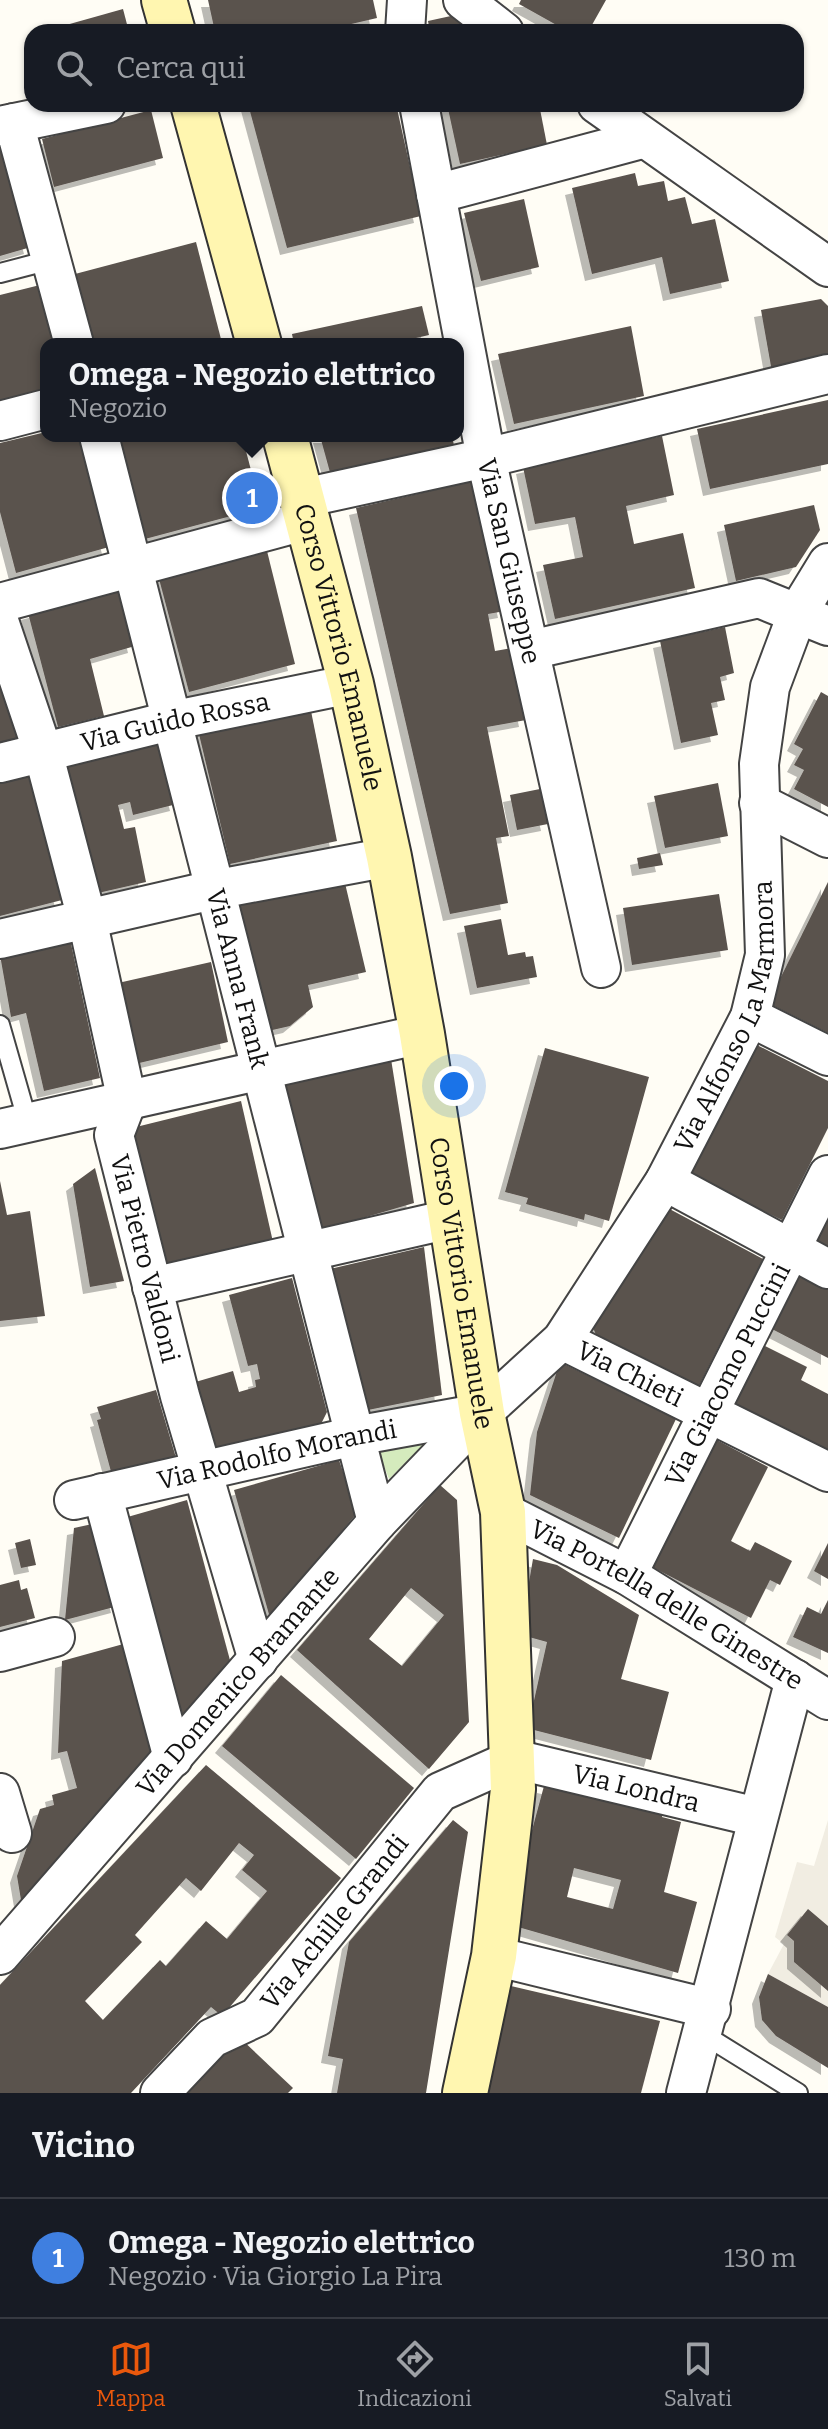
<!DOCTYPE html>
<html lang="it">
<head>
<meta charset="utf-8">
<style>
  body { margin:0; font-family:Bitter,serif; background:#20242c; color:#f1f3f6 }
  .you { position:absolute; left:454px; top:1086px; width:28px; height:28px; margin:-20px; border:6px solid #fff; border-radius:50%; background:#1a73e8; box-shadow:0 0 0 12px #1a73e833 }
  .badge { display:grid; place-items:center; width:52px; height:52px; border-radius:50%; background:#ea580c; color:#fff; font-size:26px; font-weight:700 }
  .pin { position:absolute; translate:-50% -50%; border:4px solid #fff; box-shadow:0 2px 8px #0006 }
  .popup { position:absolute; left:40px; top:338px; width:424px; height:104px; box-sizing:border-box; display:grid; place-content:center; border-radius:16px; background:#171b24; filter:drop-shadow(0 2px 6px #0005); font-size:26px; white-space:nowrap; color:#9ea1a6 }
  .popup b { font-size:30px; color:#f1f3f6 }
  .popup::after { content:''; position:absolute; left:50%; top:100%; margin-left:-16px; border:16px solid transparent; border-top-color:#171b24 }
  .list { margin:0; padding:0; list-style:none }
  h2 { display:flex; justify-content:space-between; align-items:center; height:104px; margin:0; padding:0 32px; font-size:34px }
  h2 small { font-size:26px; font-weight:400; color:#9ea1a6 }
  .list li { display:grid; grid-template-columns:52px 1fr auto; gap:24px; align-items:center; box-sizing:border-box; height:120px; padding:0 32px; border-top:2px solid #363941 }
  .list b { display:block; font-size:30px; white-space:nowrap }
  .list p { margin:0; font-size:26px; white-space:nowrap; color:#9ea1a6 }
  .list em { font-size:26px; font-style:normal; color:#9ea1a6 }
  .icon { flex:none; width:44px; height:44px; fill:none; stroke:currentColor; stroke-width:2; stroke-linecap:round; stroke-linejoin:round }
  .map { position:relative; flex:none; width:828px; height:2093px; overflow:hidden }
  .search { position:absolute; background:#171b24; box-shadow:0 2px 6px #0004; left:24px; right:24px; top:24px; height:88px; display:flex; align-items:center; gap:20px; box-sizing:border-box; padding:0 28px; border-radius:24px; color:#9ea1a6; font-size:30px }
  .sheet { height:224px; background:#171b24 }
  nav { display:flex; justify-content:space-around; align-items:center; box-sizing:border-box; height:112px; border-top:2px solid #363941; background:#171b24; font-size:22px; color:#9ea1a6 }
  nav a { display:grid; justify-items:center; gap:4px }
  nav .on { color:#ea580c }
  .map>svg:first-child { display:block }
  .green { fill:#d5ebbd }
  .plaza { fill:#f1ede2 }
  .building { fill:#5a524d; fill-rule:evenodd; filter:url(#shadow) }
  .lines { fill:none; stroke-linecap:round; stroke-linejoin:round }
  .lane-casing { stroke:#444; stroke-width:22 }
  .street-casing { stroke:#444; stroke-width:42 }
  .secondary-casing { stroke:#333; stroke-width:48 }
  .lane { stroke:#fff; stroke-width:18 }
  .street { stroke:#fff; stroke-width:38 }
  .secondary { stroke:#fff6b0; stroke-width:44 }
  .labels { text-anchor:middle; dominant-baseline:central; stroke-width:8; stroke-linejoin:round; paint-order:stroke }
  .street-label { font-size:26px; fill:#111; stroke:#fff }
</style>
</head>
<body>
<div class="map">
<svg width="828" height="2093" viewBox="0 0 828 2093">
  <defs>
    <filter id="shadow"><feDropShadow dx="-7" dy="7" stdDeviation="0" flood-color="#0004"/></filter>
  </defs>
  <rect width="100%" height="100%" fill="#fffdf5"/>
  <path class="green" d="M422 1437 423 1445 389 1479 377 1448Z"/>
  <path class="plaza" d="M828 1820V2007L768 1974 784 1944 775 1937 797 1862 814 1866Z"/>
  <g class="building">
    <path d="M208 0H373L377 18 317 32H215Z"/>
    <path d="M521 0H606L588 32H569L519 4Z"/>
    <path d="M123 9 129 32H61L59 27Z"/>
    <path d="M460 14 481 32H430L428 21Z"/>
    <path d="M248 104H396L421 216 287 248Z"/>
    <path d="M447 104H539L547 145 460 164Z"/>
    <path d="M151 110 163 158 54 187 42 139Z"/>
    <path d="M5 150 31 247 0 256V152Z"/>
    <path d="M635 173 638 186 664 181 668 201 685 197 692 224 715 219 729 281 670 294 662 257 592 274 572 188Z"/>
    <path d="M524 199 539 267 481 281 464 213Z"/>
    <path d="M196 242 222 343 95 344 75 274Z"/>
    <path d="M40 285 55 344H46V391L0 403V295Z"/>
    <path d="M821 299 828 306V362L772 372 761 310Z"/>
    <path d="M422 306 429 335 390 344H294L292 334Z"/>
    <path d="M631 326 644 396 514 424 498 354Z"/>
    <path d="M828 400V464L710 489 697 429Z"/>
    <path d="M46 432V436H79L109 547 16 573 0 512V443Z"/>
    <path d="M119 436H242L261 508 145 539Z"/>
    <path d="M320 436H452L455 450 331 476Z"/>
    <path d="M662 436 674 495 626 506 634 544 683 533 695 588 555 619 543 565 583 557 575 517 535 524 523 467Z"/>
    <path d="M478 480 505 611 488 614 495 651 512 648 526 720 487 727 509 836 496 838 508 903 450 914 356 508Z"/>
    <path d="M814 505 820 530 796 567 736 581 724 525Z"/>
    <path d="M266 547 295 664 189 692 158 575Z"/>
    <path d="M121 588 135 646 90 659 104 716 58 727 28 613Z"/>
    <path d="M725 627 734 673 720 677 725 700 711 703 718 735 681 743 660 641Z"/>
    <path d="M0 682 19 738 0 743Z"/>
    <path d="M821 692 828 696V807L794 789 804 770 794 765 803 749 794 744Z"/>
    <path d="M309 701 337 841 230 864 198 730Z"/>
    <path d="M161 741 177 804 133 815 130 802 118 805 124 829 135 827 146 882 98 893 67 764Z"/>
    <path d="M29 775 62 900 0 916V782Z"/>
    <path d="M718 783 728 836 665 848 654 796Z"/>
    <path d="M540 789 548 824 517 830 510 795Z"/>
    <path d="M660 853 663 865 639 869 637 858Z"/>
    <path d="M344 879 366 972 308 985 313 1007 290 1026 268 1031 238 902Z"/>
    <path d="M828 882V1033L768 1003Z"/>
    <path d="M719 894 728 950 632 965 623 908Z"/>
    <path d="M501 919 508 955 525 952 526 957 533 956 537 977 477 988 464 926Z"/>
    <path d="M70 939 100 1078 44 1091 26 1013 11 1017 0 955Z"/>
    <path d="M211 962 228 1042 135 1064 118 983Z"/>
    <path d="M753 1043 828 1081V1128L782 1220 687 1174Z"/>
    <path d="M545 1048 649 1077 609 1221 585 1214 584 1220 526 1204 528 1198 505 1192Z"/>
    <path d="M391 1059 414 1203 322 1230 279 1085Z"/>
    <path d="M241 1101 273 1242 163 1269 128 1129Z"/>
    <path d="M95 1168 124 1281 90 1287 73 1184Z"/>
    <path d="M0 1181 7 1215 30 1211 45 1316 0 1321Z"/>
    <path d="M664 1206 763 1259 698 1388 597 1337 590 1321Z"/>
    <path d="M828 1216V1246L816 1240Z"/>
    <path d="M424 1247 442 1395 368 1410 330 1269Z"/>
    <path d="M800 1272 828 1286V1358L770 1328Z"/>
    <path d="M292 1278 327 1412 321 1424 213 1451 192 1383 233 1371 239 1392 256 1387 255 1380 260 1379 257 1364 248 1366 229 1295Z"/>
    <path d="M763 1345 807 1367 801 1380 828 1394V1453L735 1406Z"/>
    <path d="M560 1362 676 1419 619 1538 530 1495 537 1432Z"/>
    <path d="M156 1390 177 1461 113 1479 97 1420 101 1419 97 1407Z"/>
    <path d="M715 1439 768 1467 731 1541 750 1551 755 1542 792 1561 780 1585 770 1580 751 1618 652 1567Z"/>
    <path d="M339 1460 357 1513 270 1618 234 1490Z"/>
    <path d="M440 1485 457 1500 469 1722 429 1769 297 1650ZM411 1588 444 1615 402 1666 369 1639Z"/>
    <path d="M187 1500 231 1664 176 1726 117 1520Z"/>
    <path d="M97 1523 118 1606 65 1620 74 1528Z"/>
    <path d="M30 1539 36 1565 21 1568 15 1543Z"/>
    <path d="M828 1543V1579L814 1571Z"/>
    <path d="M533 1559 557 1565 639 1615 621 1679 669 1692 651 1760 534 1730 533 1705 547 1642 529 1637 528 1588Z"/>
    <path d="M19 1580 21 1590 27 1588 35 1618 0 1627V1585Z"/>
    <path d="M828 1600V1653L793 1637 807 1607 821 1614Z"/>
    <path d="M127 1643 155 1750 21 1900 17 1876 40 1809 54 1805 52 1795 77 1788 67 1751 58 1753 62 1661Z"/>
    <path d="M281 1675 414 1788 356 1859 222 1746Z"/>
    <path d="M206 1765 341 1878 222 2016 211 2007 131 2093H0V1985ZM239 1843 254 1855 242 1870 267 1891 227 1939 206 1921 166 1966 160 1960 103 2020 85 2001 142 1942 135 1935 186 1878 201 1891Z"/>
    <path d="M544 1786 663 1812 662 1817 681 1822 664 1892 697 1902 678 1973 518 1927 531 1834ZM574 1868 621 1880 613 1909 567 1897Z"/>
    <path d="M453 1820 468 1832 426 2093H337L343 2059 328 2056 349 1942Z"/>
    <path d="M808 1909 828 1926V1991L794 1962V1941L787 1935Z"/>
    <path d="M768 1974 828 2007V2068L776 2036 762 2020 759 1997Z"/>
    <path d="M511 1986 660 2021 641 2093H486Z"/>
    <path d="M239 2037 293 2088 288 2093H184Z"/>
  </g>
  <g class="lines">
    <defs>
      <g id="lane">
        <path d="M0 273 50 260"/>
        <path d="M0 1025 28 1123"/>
        <path d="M703 2034 798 2093"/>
      </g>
      <g id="street">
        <path d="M463 0 504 32"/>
        <path d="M405 32 407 0"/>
        <path id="s1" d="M419 104 486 458 601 968"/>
        <path d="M597 104 828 267"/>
        <path d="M14 123 74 344"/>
        <path d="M0 126 106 104"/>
        <path d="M436 194 642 139"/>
        <path d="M0 421 46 409"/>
        <path id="s2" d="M99 436 377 1522"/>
        <path d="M303 498 486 458 828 374"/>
        <path d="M0 603 308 520"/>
        <path id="s3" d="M0 624 43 752 87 919 127 1101 114 1135 180 1396 258 1660"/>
        <path d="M530 650 759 598 828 626"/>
        <path id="s4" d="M0 763 170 721 351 684"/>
        <path d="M759 803 828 838"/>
        <path d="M0 939 213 890 389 857"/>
        <path d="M750 1017 828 1056"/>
        <path d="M0 1129 422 1034"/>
        <path d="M665 1181 828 1269"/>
        <path d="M152 1287 450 1219"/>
        <path id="s5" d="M562 1340 828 1472"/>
        <path d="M102 1493 173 1758"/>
        <path id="s6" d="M74 1500 355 1436 482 1413"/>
        <path id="s7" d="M503 1512 627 1575 828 1700"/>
        <path id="s8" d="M627 1575 828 1175"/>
        <path d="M0 1652 55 1637"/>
        <path d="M0 1793 12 1833"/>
        <path id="s9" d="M0 1955 377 1522 482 1413 562 1340 665 1181 750 1017 765 955 759 764 770 687 798 612 828 563"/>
        <path d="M494 1956 711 2009"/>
        <path id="s10" d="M160 2093 212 2038 257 2017 440 1792 514 1759 757 1817"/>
        <path d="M686 2093 795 1679"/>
      </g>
      <g id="secondary">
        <path d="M164 0 173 32"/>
        <path d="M193 104 259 344"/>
        <path id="s11" d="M285 436 351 684 389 857 422 1034 482 1413 503 1512 513 1789 494 1956 465 2093"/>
      </g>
    </defs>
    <use href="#lane" class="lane-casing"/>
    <use href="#street" class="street-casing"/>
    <use href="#secondary" class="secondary-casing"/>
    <use href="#lane" class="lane"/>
    <use href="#street" class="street"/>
    <use href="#secondary" class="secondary"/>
  </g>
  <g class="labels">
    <g class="street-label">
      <text stroke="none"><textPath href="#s1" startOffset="466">Via San Giuseppe</textPath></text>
      <text stroke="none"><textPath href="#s11" startOffset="218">Corso Vittorio Emanuele</textPath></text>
      <text stroke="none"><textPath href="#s4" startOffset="180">Via Guido Rossa</textPath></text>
      <text stroke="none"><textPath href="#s2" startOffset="560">Via Anna Frank</textPath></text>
      <text stroke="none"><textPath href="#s9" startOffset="1202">Via Alfonso La Marmora</textPath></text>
      <text stroke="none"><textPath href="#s3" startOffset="658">Via Pietro Valdoni</textPath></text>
      <text stroke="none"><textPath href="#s11" startOffset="866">Corso Vittorio Emanuele</textPath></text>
      <text stroke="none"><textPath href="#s5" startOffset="76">Via Chieti</textPath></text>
      <text stroke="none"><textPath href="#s8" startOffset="224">Via Giacomo Puccini</textPath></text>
      <text stroke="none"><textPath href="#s6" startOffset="208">Via Rodolfo Morandi</textPath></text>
      <text stroke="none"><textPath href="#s7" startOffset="188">Via Portella delle Ginestre</textPath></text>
      <text stroke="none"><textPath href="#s9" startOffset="362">Via Domenico Bramante</textPath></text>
      <text stroke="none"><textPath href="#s10" startOffset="622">Via Londra</textPath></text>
      <text stroke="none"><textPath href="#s10" startOffset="248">Via Achille Grandi</textPath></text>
    </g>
  </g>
</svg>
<div class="you"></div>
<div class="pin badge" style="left:252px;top:498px;background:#3f7fe0">1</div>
<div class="popup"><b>Omega - Negozio elettrico</b>Negozio</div>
<div class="search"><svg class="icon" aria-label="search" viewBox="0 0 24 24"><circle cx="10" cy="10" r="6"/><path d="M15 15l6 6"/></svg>Cerca qui</div>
</div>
<section class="sheet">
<h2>Vicino<small></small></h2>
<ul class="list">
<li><span class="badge" style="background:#3f7fe0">1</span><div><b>Omega - Negozio elettrico</b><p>Negozio · Via Giorgio La Pira</p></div><em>130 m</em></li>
</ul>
</section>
<nav>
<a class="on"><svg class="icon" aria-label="map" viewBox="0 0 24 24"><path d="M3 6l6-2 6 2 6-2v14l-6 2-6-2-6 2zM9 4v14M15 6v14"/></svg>Mappa</a>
<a><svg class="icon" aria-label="directions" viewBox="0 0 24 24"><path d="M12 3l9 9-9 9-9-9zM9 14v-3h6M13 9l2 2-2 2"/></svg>Indicazioni</a>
<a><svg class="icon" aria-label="saved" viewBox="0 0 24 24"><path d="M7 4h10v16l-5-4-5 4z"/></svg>Salvati</a>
</nav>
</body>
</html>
